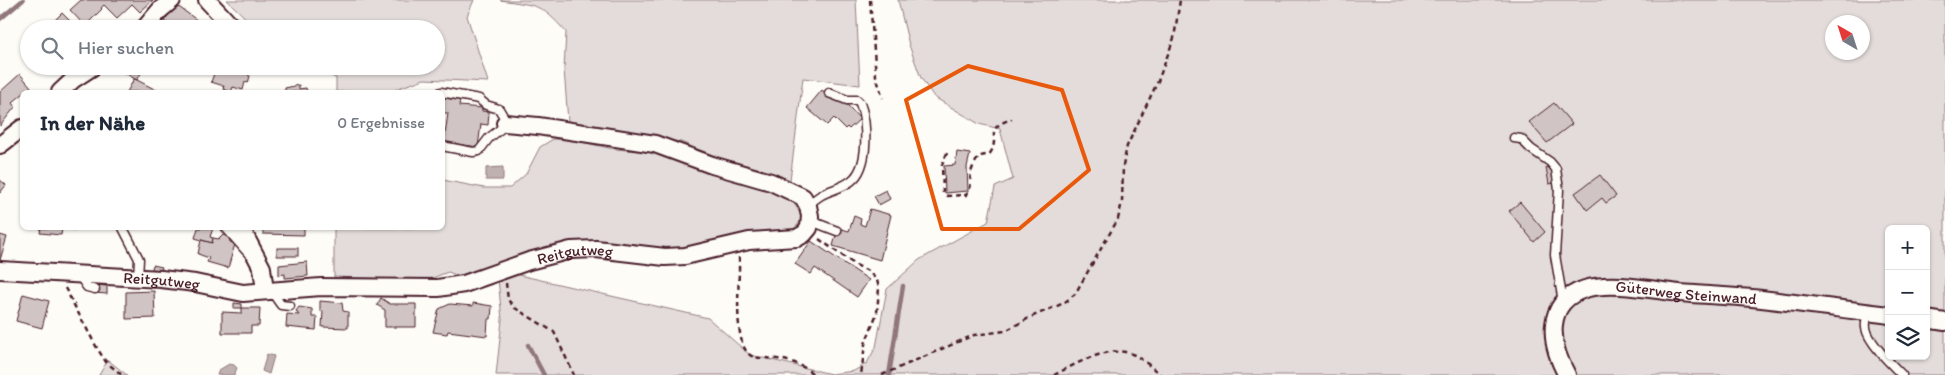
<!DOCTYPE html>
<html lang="de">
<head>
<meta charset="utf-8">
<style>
  body { margin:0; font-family:Itim,sans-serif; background:#f6f6f7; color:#1f2937 }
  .controls { position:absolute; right:15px; bottom:15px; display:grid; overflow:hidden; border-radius:8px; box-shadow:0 1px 4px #0004 }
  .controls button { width:45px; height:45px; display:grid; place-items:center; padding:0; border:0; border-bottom:1px solid #e0e1e3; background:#fff; color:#1f2937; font:25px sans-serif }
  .compass { position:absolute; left:1825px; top:15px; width:45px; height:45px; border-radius:50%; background:#fff; box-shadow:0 1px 4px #0004; rotate:321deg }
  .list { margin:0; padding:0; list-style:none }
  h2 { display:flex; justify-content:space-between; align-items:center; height:65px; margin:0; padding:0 20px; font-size:21px }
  h2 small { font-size:16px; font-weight:400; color:#747a83 }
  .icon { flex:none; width:28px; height:28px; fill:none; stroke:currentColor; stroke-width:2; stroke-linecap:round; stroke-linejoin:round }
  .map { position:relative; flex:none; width:1945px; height:375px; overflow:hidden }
  .search { position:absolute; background:#fff; box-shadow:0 1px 4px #0004; left:20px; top:20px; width:425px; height:55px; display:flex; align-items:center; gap:12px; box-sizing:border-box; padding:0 18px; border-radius:28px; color:#747a83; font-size:19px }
  .panel { position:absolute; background:#fff; box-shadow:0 1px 4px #0004; left:20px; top:90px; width:425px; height:140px; border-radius:8px }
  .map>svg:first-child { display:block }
  .green { fill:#e3dcda; stroke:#967e82; fill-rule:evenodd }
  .water { fill:#c0b1b1; stroke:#91777b }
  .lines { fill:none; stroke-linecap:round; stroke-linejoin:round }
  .stream { stroke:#91777b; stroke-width:4.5 }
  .building { fill:#d0c5c4; stroke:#4a1f2b }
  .service-casing { stroke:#4a1f2b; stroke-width:11 }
  .minor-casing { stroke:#4a1f2b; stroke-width:20 }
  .path { stroke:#4a1f2b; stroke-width:2.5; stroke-dasharray:5 4; stroke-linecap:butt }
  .service { stroke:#fdfcf7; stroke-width:8 }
  .minor { stroke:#fdfcf7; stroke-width:16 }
  .marked { fill:none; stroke:#e8590c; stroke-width:4; stroke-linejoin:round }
  .labels { text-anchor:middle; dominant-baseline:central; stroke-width:4; stroke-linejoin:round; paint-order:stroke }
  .street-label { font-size:16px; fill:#4a1f2b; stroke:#fdfcf7 }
</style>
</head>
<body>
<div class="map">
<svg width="1945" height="375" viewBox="0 0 1945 375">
  <rect width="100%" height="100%" fill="#fdfcf7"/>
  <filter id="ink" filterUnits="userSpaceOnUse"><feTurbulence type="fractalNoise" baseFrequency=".02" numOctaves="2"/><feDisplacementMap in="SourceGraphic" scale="10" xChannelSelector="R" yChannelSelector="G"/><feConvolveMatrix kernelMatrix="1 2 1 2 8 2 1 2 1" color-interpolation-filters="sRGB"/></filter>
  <g filter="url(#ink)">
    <g class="green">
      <path d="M227 0H474L467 16 488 82 424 79 396 89 395 92H336V78L306 66H436V29H257Z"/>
      <path d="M500 0H856L860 85 803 78 790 180 756 168 717 157 681 142 628 134 615 130 583 126 568 122 564 69 566 32C540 3 538 6 500 0Z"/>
      <path d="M898 0H1945V375H496L502 320 498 278 510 273 708 318 750 355 831 374 854 371 867 363 876 347 887 289 919 260 988 222 995 187 1013 179 1000 129 979 124 934 97 921 78 909 45ZM1832 22H1862V52H1832ZM1889 229H1926V356H1889Z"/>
      <path d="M553 139C572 139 590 144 609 148 627 151 645 150 663 155 680 160 695 170 713 174 739 181 788 183 800 214 803 222 796 227 790 231L689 248 520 257 459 276 448 272 427 280 334 277V228H442L443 180 484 188H510L526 174 540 147Z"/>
      <path d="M108 360 127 375H99Z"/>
    </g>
    <g class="water">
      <path d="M503 167V180H486V168Z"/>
      <path d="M267 354 274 356 269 374 262 371Z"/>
      <path d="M229 364 234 365 237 368 234 375H217L219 370Z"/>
    </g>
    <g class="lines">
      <g class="stream">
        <path d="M0 19 23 0"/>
        <path d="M528 345 544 375"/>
        <path d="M889 375 903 286"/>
      </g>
    </g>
    <g class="building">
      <path d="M81 0H153L140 12 132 4 117 18 104 5 101 8 102 9 85 26 70 10Z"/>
      <path d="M176 5 201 23 197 29H165L168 24 164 21Z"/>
      <path d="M62 13 72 23 66 29H53L50 25Z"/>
      <path d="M45 20 53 29H37Z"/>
      <path d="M114 66H137L143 70 137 80 114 67Z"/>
      <path d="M211 66H245L250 68 248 75 250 76 248 83 245 82 243 90 233 87 231 92 223 89 224 86 211 82 215 71 210 69Z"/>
      <path d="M20 74 31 87 12 103 15 107 0 126V92Z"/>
      <path d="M134 79 137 80 160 92H127Z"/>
      <path d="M299 85V89L306 88 307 92H278L285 91V88Z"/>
      <path d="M822 90 833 100 837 96 842 99 860 119 849 129 847 127 845 129 834 118 827 125 807 108Z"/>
      <path d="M443 98 460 100 459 106 482 108V111L489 112 488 125 481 124 478 147 444 142 448 113H442Z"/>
      <path d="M1554 103 1572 124 1547 143 1529 122Z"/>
      <path d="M957 152 970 154 967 167 968 191 945 193 944 166 955 165Z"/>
      <path d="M1551 166 1554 183 1549 184 1546 167Z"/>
      <path d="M1600 175 1616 196 1606 203 1602 198 1587 210 1575 193Z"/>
      <path d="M0 180 6 185 0 193Z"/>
      <path d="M886 190 890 199 879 205 874 196Z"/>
      <path d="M1520 202 1545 232 1534 242 1509 211Z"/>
      <path d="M870 209 891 215 880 260 833 246 838 228 849 231 854 216 861 219 860 224 865 226Z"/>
      <path d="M41 228H76V230L62 229 61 235 40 233Z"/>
      <path d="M198 228H213L210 237 213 238 212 243 195 238Z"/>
      <path d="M263 228H304V235L263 234Z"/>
      <path d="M0 235 7 237 0 260Z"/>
      <path d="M223 235 229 237 230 242 235 244 228 268 207 262 209 258 198 254 201 240 212 243 213 238 219 239Z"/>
      <path d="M811 241 869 280 857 297 815 268 811 274 795 264Z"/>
      <rect x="277" y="248" width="21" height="8"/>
      <path d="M307 262 308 276 285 278V274L279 275V265Z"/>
      <path d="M153 265 162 267 160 274 151 272Z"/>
      <path d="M95 285 107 286V294L94 293Z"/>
      <path d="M154 291 155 318 126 319V292Z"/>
      <path d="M23 294 49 301 42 328 16 321Z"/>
      <path d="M381 298 390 304H416V327H385V310L377 305Z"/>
      <path d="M320 301 342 303 343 311 348 312V328L322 327 323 311H320Z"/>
      <path d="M234 303 242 304V308H234Z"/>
      <path d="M473 303 492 306 491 319H488L487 336 448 331 447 334 433 332 439 309 450 304 473 306Z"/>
      <path d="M299 307 312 309V317H317L316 330 286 327 287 314 299 315 296 311Z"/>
      <path d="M242 308H260L259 326H251V333H222V312L242 313Z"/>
    </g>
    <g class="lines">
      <defs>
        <g id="service">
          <path d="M441 92 479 99 486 105 499 109 505 119 503 127 489 138 479 151 473 152 442 146"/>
          <path d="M1514 138 1521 139 1531 149 1550 162 1556 169 1559 190 1555 255 1563 302"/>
          <path d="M808 206C823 189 836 192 851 181 870 167 867 122 860 103L857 100H847L829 93"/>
          <path d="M811 221 837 231"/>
          <path d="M123 228 139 259 138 278"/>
          <path d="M226 228 249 254"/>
          <path d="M79 275 87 287 95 289"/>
          <path d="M274 291 276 298 281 305 290 306"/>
          <path d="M1868 312C1867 317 1865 323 1866 328 1868 342 1892 365 1902 375"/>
        </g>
        <g id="minor">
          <path d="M207 0 234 29"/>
          <path d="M144 29 160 10 172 0"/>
          <path d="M60 92 74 79 94 66"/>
          <path d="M0 145 22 128"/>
          <path d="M241 228 262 268 265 291"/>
          <path id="s1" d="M0 270 161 279 195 283 243 293 321 287 438 288 464 284 529 261 571 250 596 249 665 257 685 256 749 241 797 238 804 234 809 228 810 216 808 206 803 197 771 182 712 165 655 144 538 126 505 123"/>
          <path d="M1926 319 1945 322"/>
          <path id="s2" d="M1567 375C1550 345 1543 302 1585 289 1612 281 1652 290 1680 293 1704 295 1728 296 1752 298 1798 303 1843 309 1889 315"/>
        </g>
      </defs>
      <use href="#service" class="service-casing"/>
      <use href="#minor" class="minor-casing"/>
      <g class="path">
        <path d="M870 0 876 76 883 98"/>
        <path d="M947 153 942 165 943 193 948 196 966 195C973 189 969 181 971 173 972 168 976 159 981 156 985 154 989 156 991 152 1000 136 983 128 1012 119"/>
        <path d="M819 239 854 264 868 271 877 280 879 288 877 313 865 344 861 375"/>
        <path d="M739 257C740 280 733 335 747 352 751 358 758 358 765 358 784 359 800 362 814 375"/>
        <path d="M506 283 508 300 515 308 554 332 574 375"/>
        <path d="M65 288 97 348 106 362 122 375"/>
        <path d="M882 375 974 335 1005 331 1031 317 1064 303 1075 294 1118 219 1122 202 1123 166 1127 146 1158 81 1174 38 1180 0"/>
        <path d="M1054 375C1074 365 1109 344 1132 354 1142 358 1152 368 1161 375"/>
      </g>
      <use href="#service" class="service"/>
      <use href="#minor" class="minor"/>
    </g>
  </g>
  <path class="marked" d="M968 66 1062 90 1089 170 1019 229H942L906 100Z"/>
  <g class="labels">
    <g class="street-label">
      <text stroke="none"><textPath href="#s1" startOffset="582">Reitgutweg</textPath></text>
      <text stroke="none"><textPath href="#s1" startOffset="162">Reitgutweg</textPath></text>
      <text stroke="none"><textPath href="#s2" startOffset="205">Güterweg Steinwand</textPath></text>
    </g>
  </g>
</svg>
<div class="controls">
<button>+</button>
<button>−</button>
<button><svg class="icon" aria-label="layers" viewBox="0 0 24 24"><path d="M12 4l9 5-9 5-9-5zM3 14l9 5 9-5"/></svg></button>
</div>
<svg class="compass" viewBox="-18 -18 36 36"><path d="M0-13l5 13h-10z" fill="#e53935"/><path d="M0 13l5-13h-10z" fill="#747a83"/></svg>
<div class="search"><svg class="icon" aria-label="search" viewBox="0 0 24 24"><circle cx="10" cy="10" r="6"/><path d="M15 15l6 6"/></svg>Hier suchen</div>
<section class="panel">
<h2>In der Nähe<small>0 Ergebnisse</small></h2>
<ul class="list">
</ul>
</section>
</div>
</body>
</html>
